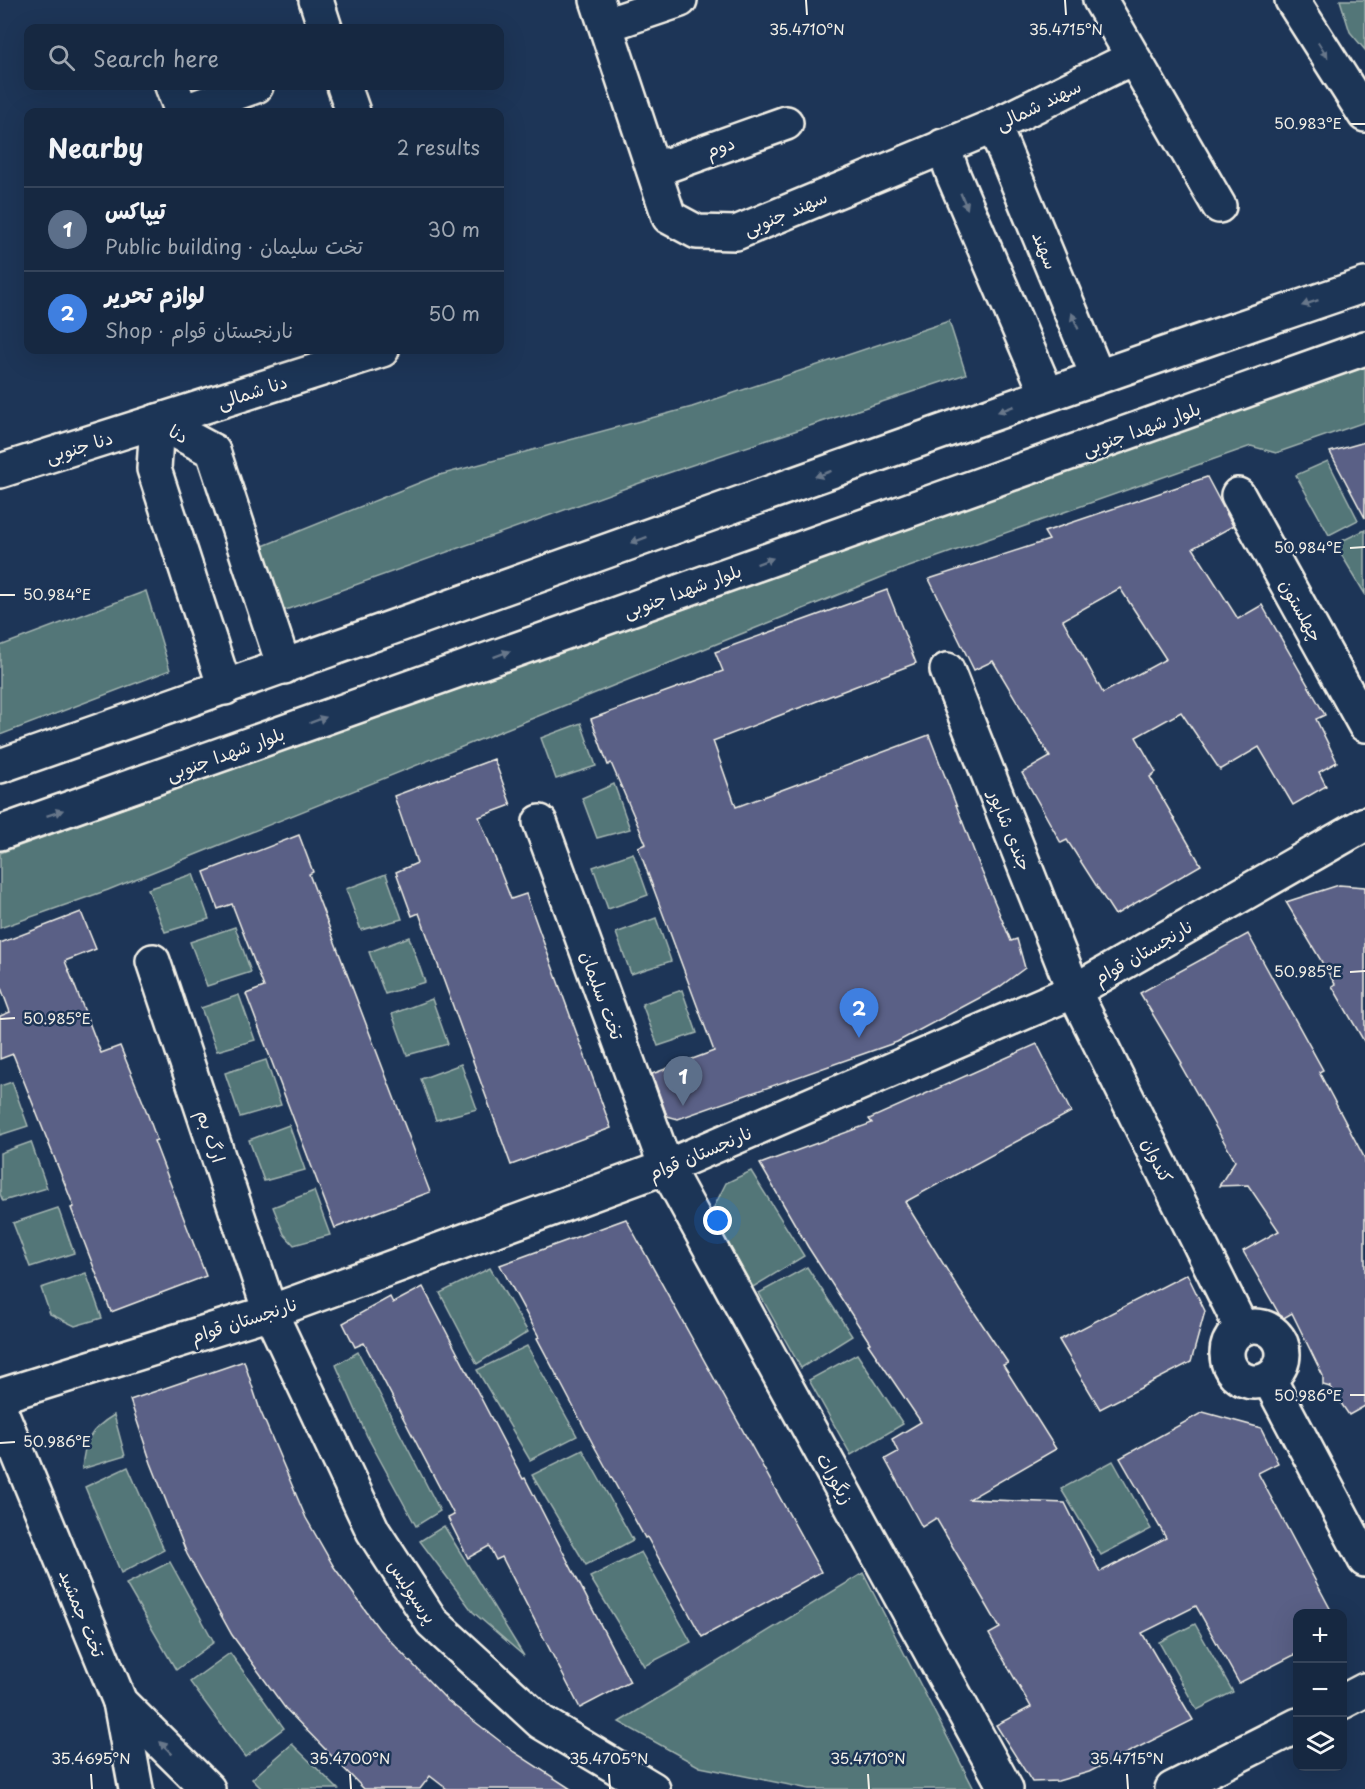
<!DOCTYPE html>
<html lang="en">
<head>
<meta charset="utf-8">
<style>
  body { margin:0; font-family:"Playpen Sans","Playpen Sans Arabic",sans-serif; background:#1f3048; color:#f1f3f6 }
  .controls { position:absolute; right:18px; bottom:18px; display:grid; overflow:hidden; border-radius:12px; box-shadow:0 6px 24px #0002 }
  .controls button { width:54px; height:54px; display:grid; place-items:center; padding:0; border:0; border-bottom:2px solid #35445a; background:#162841; color:#f1f3f6; font:30px sans-serif }
  .you { position:absolute; left:718px; top:1221px; width:21px; height:21px; margin:-15px; border:4px solid #fff; border-radius:50%; background:#1a73e8; box-shadow:0 0 0 9px #1a73e833 }
  .badge { display:grid; place-items:center; width:39px; height:39px; border-radius:50%; background:#ffd166; color:#fff; font-size:20px; font-weight:700 }
  .pin { position:absolute; translate:-50% -50px; filter:drop-shadow(0 2px 3px #0008) }
  .pin::after { content:''; position:absolute; top:32px; width:21px; height:18px; background:inherit; clip-path:polygon(0 0,100% 0,50% 100%) }
  .list { margin:0; padding:0; list-style:none }
  h2 { display:flex; justify-content:space-between; align-items:center; height:78px; margin:0; padding:0 24px; font-size:26px }
  h2 small { font-size:20px; font-weight:400; color:#9ea6b1 }
  .list li { display:grid; grid-template-columns:39px 1fr auto; gap:18px; align-items:center; box-sizing:border-box; height:84px; padding:0 24px; border-top:2px solid #35445a }
  .list b { display:block; font-size:22px; white-space:nowrap }
  .list p { margin:0; font-size:20px; white-space:nowrap; color:#9ea6b1 }
  .list em { font-size:20px; font-style:normal; color:#9ea6b1 }
  .icon { flex:none; width:33px; height:33px; fill:none; stroke:currentColor; stroke-width:2; stroke-linecap:round; stroke-linejoin:round }
  .map { position:relative; flex:none; width:1365px; height:1789px; overflow:hidden }
  .search { position:absolute; background:#162841; box-shadow:0 6px 24px #0002; left:24px; top:24px; width:480px; height:66px; display:flex; align-items:center; gap:15px; box-sizing:border-box; padding:0 21px; border-radius:12px; color:#9ea6b1; font-size:22px }
  .panel { position:absolute; background:#162841; box-shadow:0 6px 24px #0002; left:24px; top:108px; width:480px; height:246px; border-radius:12px }
  .map>svg:first-child { display:block }
  .green { fill:#527678; stroke:#a3b4b0; stroke-width:1.5 }
  .building { fill:#5a6086; stroke:#f4f1e8; stroke-width:1.5; fill-rule:evenodd }
  .lines { fill:none; stroke-linecap:round; stroke-linejoin:round }
  .minor-casing { stroke:#f4f1e8; stroke-width:38 }
  .tertiary-casing { stroke:#f4f1e8; stroke-width:38 }
  .secondary-casing { stroke:#f4f1e8; stroke-width:38 }
  .minor { stroke:#1d3557; stroke-width:33 }
  .tertiary { stroke:#1d3557; stroke-width:33 }
  .secondary { stroke:#1d3557; stroke-width:33 }
  .oneway { fill:#68778a }
  .ticks { fill:none; stroke:#f4f1e8; stroke-width:2 }
  .labels { text-anchor:middle; dominant-baseline:central; stroke-width:5; stroke-linejoin:round; paint-order:stroke }
  .street-label { font-size:18px; fill:#f4f1e8; stroke:#1d3557 }
  .ticks-label { font-size:15px; text-anchor:middle; fill:#f4f1e8; stroke:#1d3557; stroke-width:5; stroke-linejoin:round; paint-order:stroke }
</style>
</head>
<body>
<div class="map">
<svg width="1365" height="1789" viewBox="0 0 1365 1789">
  <rect width="100%" height="100%" fill="#1d3557"/>
  <filter id="ink" filterUnits="userSpaceOnUse"><feTurbulence type="fractalNoise" baseFrequency=".0167" numOctaves="2"/><feDisplacementMap in="SourceGraphic" scale="12" xChannelSelector="R" yChannelSelector="G"/><feConvolveMatrix kernelMatrix="1 2 1 2 8 2 1 2 1" color-interpolation-filters="sRGB"/></filter>
  <g filter="url(#ink)">
    <g class="green">
      <path d="M1340 0H1365V50L1350 32Z"/>
      <path d="M949 321 966 374 662 475 277 613 258 548 436 476 692 407Z"/>
      <path d="M1365 358V422L1276 453 1251 446 892 573 108 890 0 928V853Z"/>
      <path d="M1328 461 1358 520 1329 535 1296 475Z"/>
      <path d="M1365 530V594L1335 544Z"/>
      <path d="M146 591 170 670 0 735V646Z"/>
      <path d="M581 723 596 766 556 779 541 738Z"/>
      <path d="M614 784 630 829 597 838 582 798Z"/>
      <path d="M633 853 648 895 608 909 593 867Z"/>
      <path d="M193 874 209 919 165 932 148 889Z"/>
      <path d="M386 874 402 919 361 930 346 889Z"/>
      <path d="M656 918 671 961 631 974 616 933Z"/>
      <path d="M235 927 251 972 207 986 190 942Z"/>
      <path d="M409 937 425 982 385 994 369 952Z"/>
      <path d="M682 990 697 1033 658 1046 642 1004Z"/>
      <path d="M239 995 255 1040 217 1051 201 1008Z"/>
      <path d="M432 999 448 1044 407 1055 392 1014Z"/>
      <path d="M266 1060 281 1105 240 1117 225 1073Z"/>
      <path d="M461 1064 477 1109 436 1120 421 1079Z"/>
      <path d="M12 1082 28 1126 0 1135V1086Z"/>
      <path d="M289 1125 305 1170 264 1181 249 1140Z"/>
      <path d="M31 1142 47 1188 3 1201 0 1194V1153Z"/>
      <path d="M751 1171 804 1256 753 1287 711 1213 726 1183Z"/>
      <path d="M314 1191 330 1235 294 1245 284 1234 273 1207Z"/>
      <path d="M58 1208 74 1253 30 1267 13 1223Z"/>
      <path d="M807 1267 852 1336 801 1368 759 1293Z"/>
      <path d="M490 1268 528 1332 477 1364 440 1293Z"/>
      <path d="M86 1273 102 1318 75 1326 50 1314 41 1288Z"/>
      <path d="M527 1346 577 1436 530 1460 477 1370Z"/>
      <path d="M358 1352 440 1511 416 1526 367 1436 336 1365Z"/>
      <path d="M857 1354 903 1424 851 1455 809 1380Z"/>
      <path d="M114 1415 125 1456 82 1469C84 1442 89 1430 114 1415Z"/>
      <path d="M583 1450 633 1540 586 1565 532 1475Z"/>
      <path d="M1113 1461 1151 1529 1101 1555 1061 1489Z"/>
      <path d="M128 1467 164 1550 121 1573 85 1487Z"/>
      <path d="M444 1526 524 1656 473 1612 420 1541Z"/>
      <path d="M641 1552 691 1642 644 1666 590 1577Z"/>
      <path d="M170 1562 214 1642 176 1670 126 1584Z"/>
      <path d="M863 1573 974 1789H809L700 1767 619 1722Z"/>
      <path d="M1195 1624 1233 1692 1197 1710 1159 1642Z"/>
      <path d="M230 1653 284 1728 245 1757 190 1682Z"/>
      <path d="M292 1744 338 1789H262L252 1779Z"/>
    </g>
    <g class="building">
      <path d="M1365 442V518L1330 452Z"/>
      <path d="M1207 477 1233 526 1193 548 1238 619 1262 605 1325 715 1316 719 1337 762 1319 772 1326 786 1293 805 1259 747 1220 770 1181 712 1136 737 1156 772 1150 777 1201 865 1115 915 1067 840 1061 843 1022 773 1050 757 993 661 974 670 929 579 1049 540 1044 532ZM1120 588 1166 659 1103 693 1063 620Z"/>
      <path d="M887 590 916 663 713 741 736 807 929 735 982 872 1011 941 1017 939 1025 968 998 988 897 1042 678 1119 667 1116 652 1074 714 1051 638 847 646 844 611 763 608 765 591 719 723 671 715 652Z"/>
      <path d="M494 759 511 805 479 817 511 899 526 894 611 1128 511 1165 419 913 412 916 396 872 417 863 394 796Z"/>
      <path d="M299 835 313 872 309 874 430 1192 335 1228 246 994 264 987 232 904 218 909 204 872Z"/>
      <path d="M1339 885 1365 887V1043L1332 986 1335 984 1286 902Z"/>
      <path d="M81 912 96 949 65 961 101 1053 120 1046 143 1102 157 1140 154 1141 206 1276 111 1312 71 1208 74 1207 13 1054 0 1059V1016L10 1012 0 985V943Z"/>
      <path d="M1248 934 1323 1070 1319 1072 1365 1159V1406L1349 1415 1330 1387 1323 1385V1376L1292 1313 1282 1319 1243 1251 1279 1231 1248 1185 1219 1186 1235 1161 1180 1064 1182 1063 1140 993Z"/>
      <path d="M1037 1044 1071 1112 905 1202 960 1291 1008 1363 1003 1365 1056 1449 969 1499 1065 1503 1100 1572 1166 1538 1120 1458 1203 1412 1261 1428 1278 1463 1258 1473 1333 1614H1298V1653L1239 1683 1196 1606 1142 1633 1193 1720 1089 1772 1058 1781 1032 1782 996 1725 1031 1707 989 1634 1000 1628 936 1518 922 1527 885 1459 898 1452 892 1439 921 1422 868 1344 870 1343 808 1247 760 1164 872 1123 869 1119Z"/>
      <path d="M626 1219 821 1572 702 1637 647 1537 645 1538 593 1444 537 1338 539 1337 500 1265Z"/>
      <path d="M1187 1274 1205 1311 1191 1362 1100 1409 1059 1340Z"/>
      <path d="M423 1287 523 1479 525 1478 630 1682 580 1708 502 1557 496 1560 489 1546 468 1558 448 1518 454 1515 364 1343 355 1347 343 1323 390 1297 393 1303Z"/>
      <path d="M244 1361 260 1410 306 1518 334 1567 379 1629 448 1701 514 1752 571 1789H447L430 1776 420 1789H364L285 1708 232 1635 187 1554 151 1463 130 1400Z"/>
    </g>
    <g class="lines">
      <defs>
        <g id="minor">
          <path d="M316 0 325 28"/>
          <path d="M597 0 669 217 697 232 736 233 994 126 1132 58"/>
          <path d="M1100 0 1219 206"/>
          <path d="M606 25 680 0"/>
          <path d="M172 86 182 112"/>
          <path d="M344 86 353 112"/>
          <path d="M182 112 256 86"/>
          <path d="M994 126 1097 375"/>
          <path d="M943 146 954 177 1047 394"/>
          <path d="M654 170 786 123"/>
          <path d="M0 471 382 350"/>
          <path d="M1238 495 1365 725"/>
          <path d="M947 670 1074 991 1242 1329"/>
          <path d="M225 688 154 469 157 421 213 451 284 667"/>
          <path d="M540 822 666 1167 1006 1789"/>
          <path d="M153 961 270 1312 373 1531 432 1622 541 1722 653 1789"/>
          <circle cx="1255" cy="1354" r="28"/>
          <path d="M1269 1379 1365 1560"/>
          <path d="M0 1396 270 1312 666 1167 1074 991 1365 824"/>
          <path d="M1342 1702 1365 1690"/>
          <path d="M1172 1789 1298 1725"/>
        </g>
        <g id="tertiary">
          <path d="M0 766C456 607 908 440 1365 285"/>
          <path d="M0 833 1365 348"/>
          <path d="M0 1409 120 1702 208 1789"/>
          <path d="M120 1702 136 1789"/>
        </g>
        <path id="secondary" d="M1292 0 1365 115"/>
      </defs>
      <use href="#minor" class="minor-casing"/>
      <use href="#tertiary" class="tertiary-casing"/>
      <use href="#secondary" class="secondary-casing"/>
      <use href="#minor" class="minor"/>
      <use href="#tertiary" class="tertiary"/>
      <use href="#secondary" class="secondary"/>
    </g>
    <defs><path id="oneway-solid" d="M-6-.8H1V-3.2L6.5 0L1 3.2V.8H-6Z" transform="scale(1.5)"/></defs>
    <g class="oneway">
      <use href="#oneway-solid" transform="translate(1323 50) rotate(57)"/>
      <use href="#oneway-solid" transform="translate(964 201) rotate(67)"/>
      <use href="#oneway-solid" transform="translate(1310 303) rotate(161)"/>
      <use href="#oneway-solid" transform="translate(1075 321) rotate(-112)"/>
      <use href="#oneway-solid" transform="translate(1006 409) rotate(160)"/>
      <use href="#oneway-solid" transform="translate(823 474) rotate(160)"/>
      <use href="#oneway-solid" transform="translate(639 540) rotate(160)"/>
      <use href="#oneway-solid" transform="translate(765 561) rotate(-20)"/>
      <use href="#oneway-solid" transform="translate(502 654) rotate(-20)"/>
      <use href="#oneway-solid" transform="translate(318 720) rotate(-20)"/>
      <use href="#oneway-solid" transform="translate(55 813) rotate(-19)"/>
      <use href="#oneway-solid" transform="translate(166 1748) rotate(-135)"/>
    </g>
  </g>
  <path class="ticks" d="M806 0 807 15M1065 0 1066 15M1350 124H1365M1350 548 1365 547M0 595H15M1350 972 1365 971M0 1019 15 1018M1350 1395H1365M0 1443 15 1442M91 1774 92 1789M350 1774 351 1789M609 1774 610 1789M868 1774 869 1789M1127 1774 1128 1789"/>
  <g class="labels">
    <g class="street-label">
      <text transform="translate(1038 104) rotate(-26)">سهند شمالی</text>
      <text transform="translate(720 146) rotate(-20)">دوم</text>
      <text transform="translate(785 212) rotate(-23)">سهند جنوبی</text>
      <text transform="translate(1046 250) rotate(68)">سهند</text>
      <text transform="translate(252 391) rotate(-18)">دنا شمالی</text>
      <text transform="translate(1141 428) rotate(-20)">بلوار شهدا جنوبی</text>
      <text transform="translate(179 433) rotate(28)">دنا</text>
      <text transform="translate(79 446) rotate(-17)">دنا جنوبی</text>
      <text transform="translate(682 590) rotate(-20)">بلوار شهدا جنوبی</text>
      <text transform="translate(1302 610) rotate(61)">چهلستون</text>
      <text transform="translate(225 753) rotate(-20)">بلوار شهدا جنوبی</text>
      <text transform="translate(1011 830) rotate(68)">جندی شاپور</text>
      <text transform="translate(1143 951) rotate(-30)">نارنجستان قوام</text>
      <text transform="translate(603 995) rotate(70)">تخت سلیمان</text>
      <text transform="translate(212 1136) rotate(72)">ارگ بم</text>
      <text transform="translate(700 1152) rotate(-23)">نارنجستان قوام</text>
      <text transform="translate(1158 1160) rotate(64)">کندوان</text>
      <text transform="translate(244 1319) rotate(-18)">نارنجستان قوام</text>
      <text transform="translate(836 1478) rotate(61)">زیگورات</text>
      <text transform="translate(413 1591) rotate(56)">پرسپولیس</text>
      <text transform="translate(83 1613) rotate(68)">تخت جمشید</text>
    </g>
  </g>
  <g class="ticks-label">
    <text x="807" y="35">35.4710°N</text>
    <text x="1066" y="35">35.4715°N</text>
    <text x="1308" y="129">50.983°E</text>
    <text x="1308" y="553">50.984°E</text>
    <text x="57" y="600">50.984°E</text>
    <text x="1308" y="977">50.985°E</text>
    <text x="57" y="1024">50.985°E</text>
    <text x="1308" y="1401">50.986°E</text>
    <text x="57" y="1447">50.986°E</text>
    <text x="91" y="1764">35.4695°N</text>
    <text x="350" y="1764">35.4700°N</text>
    <text x="609" y="1764">35.4705°N</text>
    <text x="868" y="1764">35.4710°N</text>
    <text x="1127" y="1764">35.4715°N</text>
  </g>
</svg>
<div class="controls">
<button>+</button>
<button>−</button>
<button><svg class="icon" aria-label="layers" viewBox="0 0 24 24"><path d="M12 4l9 5-9 5-9-5zM3 14l9 5 9-5"/></svg></button>
</div>
<div class="you"></div>
<div class="pin badge" style="left:683px;top:1106px;background:#5c6f8a">1</div>
<div class="pin badge" style="left:859px;top:1038px;background:#3f7fe0">2</div>
<div class="search"><svg class="icon" aria-label="search" viewBox="0 0 24 24"><circle cx="10" cy="10" r="6"/><path d="M15 15l6 6"/></svg>Search here</div>
<section class="panel">
<h2>Nearby<small>2 results</small></h2>
<ul class="list">
<li><span class="badge" style="background:#5c6f8a">1</span><div><b>تیپاکس</b><p>Public building · تخت سلیمان</p></div><em>30 m</em></li>
<li><span class="badge" style="background:#3f7fe0">2</span><div><b>لوازم تحریر</b><p>Shop · نارنجستان قوام</p></div><em>50 m</em></li>
</ul>
</section>
</div>
</body>
</html>
